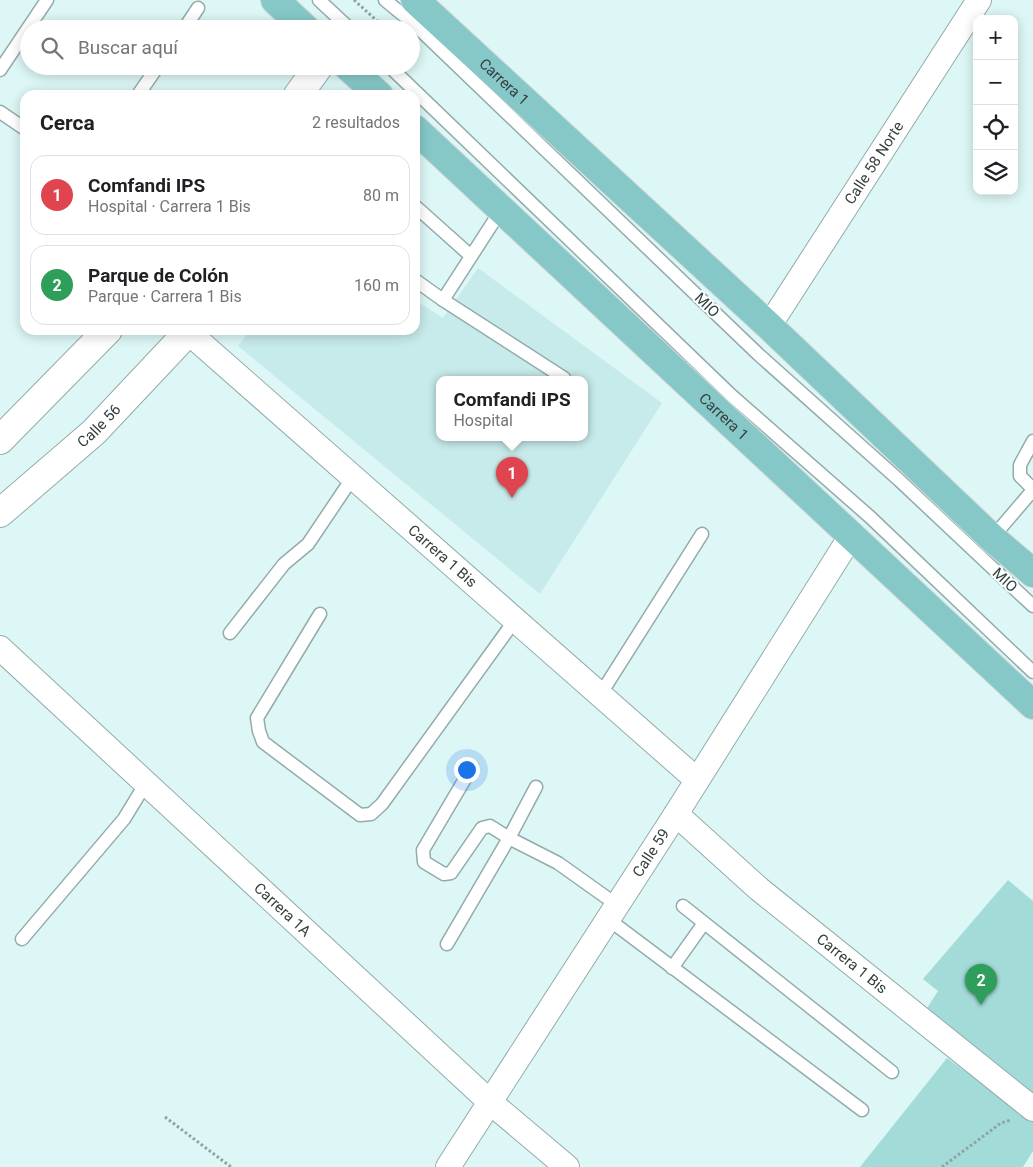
<!DOCTYPE html>
<html lang="es">
<head>
<meta charset="utf-8">
<style>
  body { margin:0; font-family:Roboto,sans-serif; background:#f2f2f2; color:#202124 }
  .controls { position:absolute; right:15px; top:15px; display:grid; overflow:hidden; border-radius:10px; box-shadow:0 2px 12px #0003 }
  .controls button { width:45px; height:45px; display:grid; place-items:center; padding:0; border:0; border-bottom:1px solid #e0e0e0; background:#fff; color:#202124; font:25px sans-serif }
  .you { position:absolute; left:466px; top:769px; width:18px; height:18px; margin:-12px; border:4px solid #fff; border-radius:50%; background:#1a73e8; box-shadow:0 0 0 8px #1a73e833 }
  .badge { display:grid; place-items:center; width:32px; height:32px; border-radius:50%; background:#ea580c; color:#fff; font-size:16px; font-weight:700 }
  .pin { position:absolute; translate:-50% -41px; filter:drop-shadow(0 1px 2px #0008) }
  .pin::after { content:''; position:absolute; top:26px; width:18px; height:15px; background:inherit; clip-path:polygon(0 0,100% 0,50% 100%) }
  .popup { position:absolute; left:436px; top:376px; width:152px; height:65px; box-sizing:border-box; display:grid; place-content:center; border-radius:10px; background:#fff; filter:drop-shadow(0 1px 4px #0005); font-size:16px; white-space:nowrap; color:#757577 }
  .popup b { font-size:19px; color:#202124 }
  .popup::after { content:''; position:absolute; left:50%; top:100%; margin-left:-10px; border:10px solid transparent; border-top-color:#fff }
  .list { margin:0; padding:0; list-style:none }
  h2 { display:flex; justify-content:space-between; align-items:center; height:65px; margin:0; padding:0 20px; font-size:21px }
  h2 small { font-size:16px; font-weight:400; color:#757577 }
  .list li { display:grid; grid-template-columns:32px 1fr auto; gap:15px; align-items:center; box-sizing:border-box; height:80px; margin:0 10px 10px; padding:0 10px; border:1px solid #e0e0e0; border-radius:15px }
  .list b { display:block; font-size:19px; white-space:nowrap }
  .list p { margin:0; font-size:16px; white-space:nowrap; color:#757577 }
  .list em { font-size:16px; font-style:normal; color:#757577 }
  .icon { flex:none; width:28px; height:28px; fill:none; stroke:currentColor; stroke-width:2; stroke-linecap:round; stroke-linejoin:round }
  .map { position:relative; flex:none; width:1033px; height:1167px; overflow:hidden }
  .search { position:absolute; background:#fff; box-shadow:0 2px 12px #0003; left:20px; top:20px; width:400px; height:55px; display:flex; align-items:center; gap:12px; box-sizing:border-box; padding:0 18px; border-radius:28px; color:#757577; font-size:19px }
  .panel { position:absolute; background:#fff; box-shadow:0 2px 12px #0003; left:20px; top:90px; width:400px; height:245px; border-radius:15px }
  .map>svg:first-child { display:block }
  .built { fill:#c7ebea; fill-rule:evenodd }
  .green { fill:#a3dbd9 }
  .lines { fill:none; stroke-linecap:round; stroke-linejoin:round }
  .service-casing { stroke:#93acab; stroke-width:15 }
  .minor-casing { stroke:#93acab; stroke-width:26 }
  .tertiary-casing { stroke:#93acab; stroke-width:30 }
  .primary-casing { stroke:#d6d9d8; stroke-width:30 }
  .path { stroke:#8da1a0; stroke-width:3; stroke-dasharray:2.5 2.5; stroke-linecap:butt }
  .service { stroke:#fff; stroke-width:12 }
  .minor { stroke:#fff; stroke-width:24 }
  .tertiary { stroke:#fff; stroke-width:28 }
  .primary { stroke:#86c8c8; stroke-width:28 }
  .labels { text-anchor:middle; dominant-baseline:central; stroke-width:4; stroke-linejoin:round; paint-order:stroke }
  .street-label { font-size:15px; fill:#343f3e; stroke:#faffff }
</style>
</head>
<body>
<div class="map">
<svg width="1033" height="1167" viewBox="0 0 1033 1167">
  <rect width="100%" height="100%" fill="#dcf7f6"/>
  <path class="built" d="M478 268 662 403 540 594 238 346 250 330H415V300L443 318ZM440 379H584V437H440Z"/>
  <g class="green">
    <path d="M1008 880 1033 901V1109L920 1019 938 991 923 979Z"/>
    <path d="M947 1058 1033 1121V1151L1023 1167H860Z"/>
  </g>
  <g class="lines">
    <defs>
      <g id="service">
        <path d="M319 0 350 29"/>
        <path d="M385 0 413 23 758 354 899 480 1033 606"/>
        <path d="M184 29 198 8"/>
        <path d="M389 66 732 396 870 517 1033 672"/>
        <path d="M0 70 47 0"/>
        <path d="M138 95 158 66"/>
        <path d="M0 112 25 129"/>
        <path d="M415 206 471 256"/>
        <path d="M415 280 443 300 501 210"/>
        <path d="M443 300 564 378"/>
        <path d="M1033 441 1020 465V476L1033 489"/>
        <path d="M992 538 1033 490"/>
        <path d="M320 614 257 718 259 731 263 742 360 815 371 814 382 804 515 620"/>
        <path d="M230 633 284 564 308 544 353 477"/>
        <path d="M600 695 702 534"/>
        <path d="M472 767 423 850 424 862 444 874 451 873 482 828 490 826 509 838 558 863 617 905"/>
        <path d="M683 906 892 1072"/>
        <path d="M608 919 862 1110"/>
        <path d="M22 939 124 819 146 783"/>
        <path d="M447 944 509 838 536 787"/>
        <path d="M672 968 704 923"/>
      </g>
      <g id="minor">
        <path id="s1" d="M769 326 979 0"/>
        <path id="s2" d="M188 332 697 780"/>
        <path id="s3" d="M0 648 490 1102 567 1167"/>
        <path id="s4" d="M676 814 759 889 1033 1109"/>
        <path id="s5" d="M448 1167 676 814 851 536"/>
      </g>
      <g id="tertiary">
        <path d="M298 95 319 66"/>
        <path d="M0 440 108 330"/>
        <path id="s6" d="M0 513 94 432 190 330"/>
      </g>
      <g id="primary">
        <path d="M275 0 306 29"/>
        <path id="s7" d="M415 0 769 326 992 538 1033 573"/>
        <path d="M347 66 379 95"/>
        <path id="s8" d="M415 129 1033 705"/>
      </g>
    </defs>
    <use href="#service" class="service-casing"/>
    <use href="#minor" class="minor-casing"/>
    <use href="#tertiary" class="tertiary-casing"/>
    <use href="#primary" class="primary-casing"/>
    <g class="path">
      <path d="M354 0 386 29"/>
      <path d="M165 1117 231 1167"/>
      <path d="M942 1167 1001 1123 1011 1120"/>
    </g>
    <use href="#service" class="service"/>
    <use href="#minor" class="minor"/>
    <use href="#tertiary" class="tertiary"/>
    <use href="#primary" class="primary"/>
  </g>
  <g class="labels">
    <g class="street-label">
      <text stroke="none"><textPath href="#s7" startOffset="121">Carrera 1</textPath></text>
      <text stroke="none"><textPath href="#s1" startOffset="194">Calle 58 Norte</textPath></text>
      <text transform="translate(707 305) rotate(44)">MIO</text>
      <text stroke="none"><textPath href="#s8" startOffset="422">Carrera 1</textPath></text>
      <text stroke="none"><textPath href="#s6" startOffset="132">Calle 56</textPath></text>
      <text stroke="none"><textPath href="#s2" startOffset="339">Carrera 1 Bis</textPath></text>
      <text transform="translate(1005 580) rotate(43)">MIO</text>
      <text stroke="none"><textPath href="#s5" startOffset="374">Calle 59</textPath></text>
      <text stroke="none"><textPath href="#s3" startOffset="385">Carrera 1A</textPath></text>
      <text stroke="none"><textPath href="#s4" startOffset="231">Carrera 1 Bis</textPath></text>
    </g>
  </g>
</svg>
<div class="controls">
<button>+</button>
<button>−</button>
<button><svg class="icon" aria-label="locate" viewBox="0 0 24 24"><circle cx="12" cy="12" r="6"/><path d="M12 2v4M12 18v4M2 12h4M18 12h4"/></svg></button>
<button><svg class="icon" aria-label="layers" viewBox="0 0 24 24"><path d="M12 4l9 5-9 5-9-5zM3 14l9 5 9-5"/></svg></button>
</div>
<div class="you"></div>
<div class="pin badge" style="left:512px;top:498px;background:#e0444e">1</div>
<div class="popup"><b>Comfandi IPS</b>Hospital</div>
<div class="pin badge" style="left:981px;top:1005px;background:#2e9e5b">2</div>
<div class="search"><svg class="icon" aria-label="search" viewBox="0 0 24 24"><circle cx="10" cy="10" r="6"/><path d="M15 15l6 6"/></svg>Buscar aquí</div>
<section class="panel">
<h2>Cerca<small>2 resultados</small></h2>
<ul class="list">
<li><span class="badge" style="background:#e0444e">1</span><div><b>Comfandi IPS</b><p>Hospital · Carrera 1 Bis</p></div><em>80 m</em></li>
<li><span class="badge" style="background:#2e9e5b">2</span><div><b>Parque de Colón</b><p>Parque · Carrera 1 Bis</p></div><em>160 m</em></li>
</ul>
</section>
</div>
</body>
</html>
